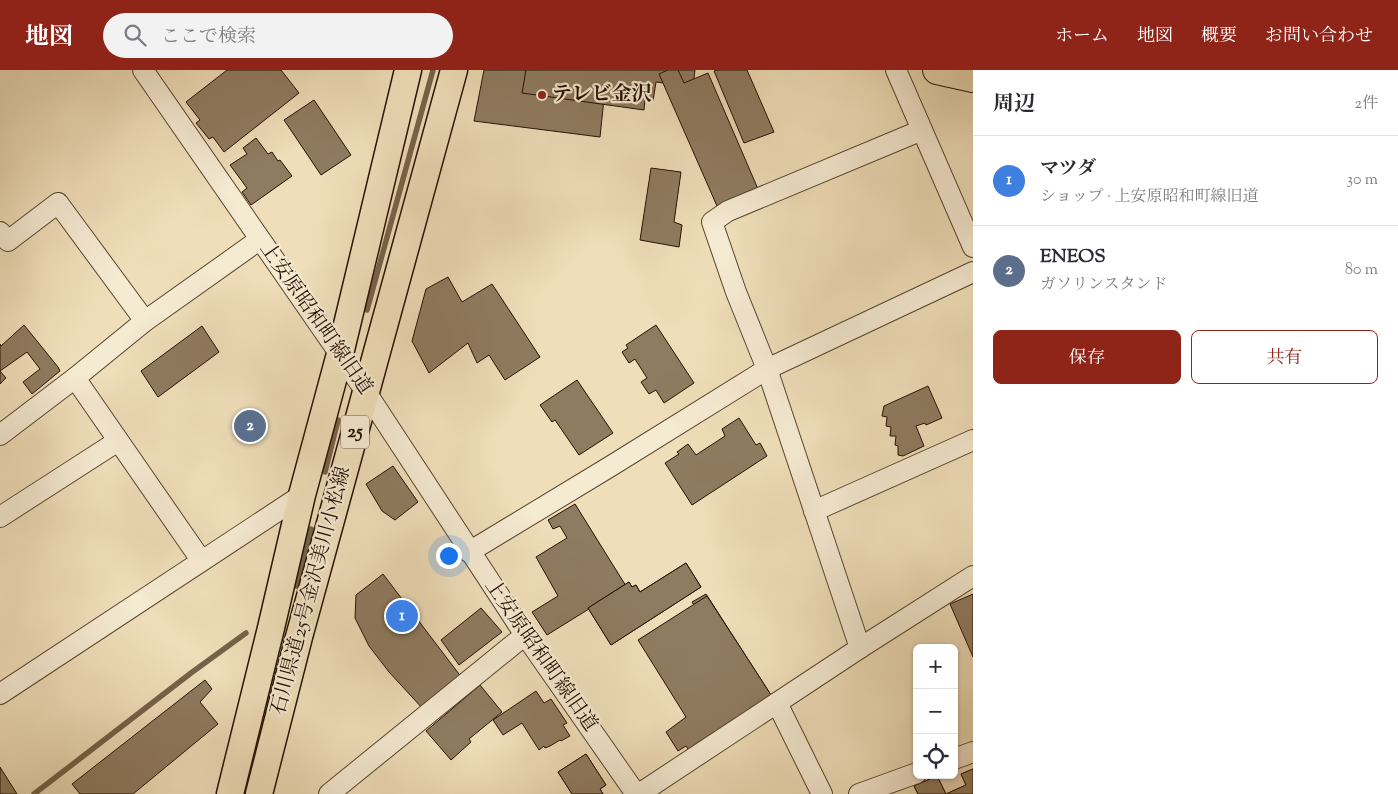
<!DOCTYPE html>
<html lang="ja">
<head>
<meta charset="utf-8">
<style>
  body { margin:0; font-family:"Sorts Mill Goudy","Noto Serif JP",serif; background:#f2f2f3; color:#2b2b33 }
  .controls { position:absolute; right:15px; bottom:15px; display:grid; overflow:hidden; border-radius:8px; box-shadow:0 1px 4px #0004 }
  .controls button { width:45px; height:45px; display:grid; place-items:center; padding:0; border:0; border-bottom:1px solid #e1e1e2; background:#fff; color:#2b2b33; font:25px sans-serif }
  .you { position:absolute; left:448px; top:485px; width:18px; height:18px; margin:-12px; border:4px solid #fff; border-radius:50%; background:#1a73e8; box-shadow:0 0 0 8px #1a73e833 }
  .badge { display:grid; place-items:center; width:32px; height:32px; border-radius:50%; background:#8f2418; color:#fff; font-size:16px; font-weight:700 }
  .pin { position:absolute; translate:-50% -50%; border:2px solid #fff; box-shadow:0 1px 5px #0006 }
  .list { margin:0; padding:0; list-style:none }
  h2 { display:flex; justify-content:space-between; align-items:center; height:65px; margin:0; padding:0 20px; font-size:21px }
  h2 small { font-size:16px; font-weight:400; color:#7c7c81 }
  .list li { display:grid; grid-template-columns:32px 1fr auto; gap:15px; align-items:center; box-sizing:border-box; height:90px; padding:0 20px; border-top:1px solid #e1e1e2 }
  .list b { display:block; font-size:19px; white-space:nowrap }
  .list p { margin:0; font-size:16px; white-space:nowrap; color:#7c7c81 }
  .list em { font-size:16px; font-style:normal; color:#7c7c81 }
  .actions { display:flex; gap:10px; padding:15px 20px }
  .actions a { flex:1; padding:11px 0; border:1px solid #8f2418; border-radius:8px; text-align:center; font-size:18px; color:#8f2418 }
  .actions .main { background:#8f2418; color:#fff }
  .icon { flex:none; width:28px; height:28px; fill:none; stroke:currentColor; stroke-width:2; stroke-linecap:round; stroke-linejoin:round }
  .map { position:relative; flex:none; width:973px; height:724px; overflow:hidden }
  header { display:flex; align-items:center; gap:30px; box-sizing:border-box; height:70px; padding:0 25px; background:#8f2418; color:#fff }
  header strong { font-size:24px }
  nav { display:flex; gap:28px; margin-inline-start:auto; font-size:18px }
  .search { width:350px; height:45px; background:#f2f2f3; display:flex; align-items:center; gap:12px; box-sizing:border-box; padding:0 18px; border-radius:28px; color:#7c7c81; font-size:19px }
  main { display:flex }
  aside { flex:1; background:#fff }
  .map>svg:first-child { display:block }
  .lines { fill:none; stroke-linecap:round; stroke-linejoin:round }
  .stream { stroke:#766249; stroke-width:5.5 }
  .building { fill:#8f7b60; stroke:#261000 }
  .minor-casing { stroke:#58442e; stroke-width:22 }
  .major-casing { stroke:#261000; stroke-width:29 }
  .highway-casing { stroke:#261000; stroke-width:30 }
  .minor { stroke:#f5ead2; stroke-width:20 }
  .major { stroke:#efdeb9; stroke-width:26 }
  .highway { stroke:#efdeb9; stroke-width:28 }
  .poi-dot { fill:#8f2418; stroke:#f5ead2; stroke-width:2 }
  .labels { text-anchor:middle; dominant-baseline:central; stroke-width:4.5; stroke-linejoin:round; paint-order:stroke }
  .shield { fill:#f5ead2; stroke:#64513f; stroke-width:1 }
  .shield-label { font-size:19px; font-weight:bold; fill:#261000 }
  .poi-label { font-size:20px; font-weight:bold; fill:#261000; stroke:#f5ead2; text-anchor:start }
  .street-label { font-size:20px; fill:#261000; stroke:#f5ead2 }
</style>
</head>
<body>
<header>
<strong>地図</strong>
<div class="search"><svg class="icon" aria-label="search" viewBox="0 0 24 24"><circle cx="10" cy="10" r="6"/><path d="M15 15l6 6"/></svg>ここで検索</div>
<nav><a>ホーム</a><a>地図</a><a>概要</a><a>お問い合わせ</a></nav>
</header>
<main>
<div class="map">
<svg width="973" height="724" viewBox="0 0 973 724">
  <rect width="100%" height="100%" fill="#efdeb9"/>
  <filter id="stains"><feTurbulence type="fractalNoise" baseFrequency=".004" numOctaves="4"/><feColorMatrix values="0 0 0 0 .2 0 0 0 0 .09 0 0 0 0 .02 0 0 0 .5 -.17"/></filter>
  <radialGradient id="worn" r=".72"><stop offset=".6" stop-color="#630" stop-opacity="0"/><stop offset="1" stop-color="#630" stop-opacity=".3"/></radialGradient>
  <g class="lines">
    <g class="stream">
      <path d="M367 240 433 0"/>
      <path d="M325 402 338 350"/>
      <path d="M296 516 311 459"/>
      <path d="M34 724 191 603 246 563"/>
    </g>
  </g>
  <g class="building">
    <path d="M227 0H281L299 23 224 82 213 67 209 69 196 53 200 50 186 32Z"/>
    <path d="M484 0H607L600 67 474 51Z"/>
    <path d="M526 0H695L693 17 656 12 653 31 645 30 644 40 522 23Z"/>
    <path d="M668 0H678L684 13 708 3 758 119 717 136 659 4Z"/>
    <path d="M717 0H747L774 62 744 73 714 1Z"/>
    <path d="M314 30 351 85 321 105 284 50Z"/>
    <path d="M256 68 268 84 272 82 278 91 280 90 292 106 251 135 242 122 247 118 230 95 247 84 243 78Z"/>
    <path d="M651 98 681 102 674 152 682 155 679 177 640 170Z"/>
    <path d="M448 207 462 232 492 214 540 287 505 310 489 285 477 293 468 273 429 303 412 271 426 219Z"/>
    <path d="M24 255 58 297 60 301 32 324 23 312 40 299 27 282 0 301 6 308 0 314V274L1 276Z"/>
    <path d="M656 255 694 313 664 333 656 320 649 324 641 312 647 308 635 289 629 293 622 282 628 278 626 275Z"/>
    <path d="M202 256 219 282 158 327 141 301Z"/>
    <path d="M577 310 613 363 579 385 555 350 552 352 540 335Z"/>
    <path d="M928 316 942 348 926 355 925 353 916 356 924 376 903 386 898 385V376L895 375 896 366H890L891 357 886 356 887 347 882 346 884 336Z"/>
    <path d="M739 348 756 375 760 373 767 386 692 435 665 393 679 384 677 382 688 374 696 385 725 366 722 359Z"/>
    <path d="M393 396 418 432 395 450 382 441 366 414Z"/>
    <path d="M575 434 626 516 547 565 532 542 558 526 536 487 567 468 560 456 553 459 548 450Z"/>
    <path d="M686 493 701 517 611 575 588 538 629 512 632 517 636 515 640 522Z"/>
    <path d="M686 493 701 517 611 575 588 538 629 512 632 517 636 515 640 522Z"/>
    <path d="M383 504 462 608 424 640 389 602 369 576 355 548 356 525Z"/>
    <path d="M706 524 771 625 757 634 692 532Z"/>
    <path d="M973 524V587L950 534Z"/>
    <path d="M707 526 773 628 690 682 686 676 678 681 666 662 686 647 638 570Z"/>
    <path d="M481 538 502 562 459 595 441 570Z"/>
    <path d="M205 610 212 619 200 632 218 654 133 724H80L72 714Z"/>
    <path d="M480 615 502 642 469 669 471 672 451 690 426 661Z"/>
    <path d="M536 621 544 633 551 629 567 653 563 655 570 666 561 671 560 670 550 676 545 678 544 676 539 680 522 653 503 665 493 650Z"/>
    <path d="M586 684 606 715 600 719 603 724H572L558 702Z"/>
    <path d="M586 684 606 715 600 719 603 724H572L558 702Z"/>
    <path d="M0 697 17 724H0Z"/>
    <path d="M973 699V724H918L914 716 937 706 946 724 966 715 961 704Z"/>
    <path d="M973 699V724H918L914 716 937 706 946 724 966 715 961 704Z"/>
  </g>
  <g class="lines">
    <defs>
      <g id="minor">
        <path d="M143 0 366 322 525 565 636 724"/>
        <path d="M896 0 973 177"/>
        <path d="M0 162 8 171 58 133 145 251 75 308 201 490"/>
        <path d="M145 251 259 170"/>
        <path d="M0 365 75 308"/>
        <path d="M814 441 973 370"/>
        <path d="M0 447 118 371"/>
        <path d="M469 482 611 396 767 299 973 202"/>
        <path d="M860 578 767 299 736 222 712 152 728 141 922 60"/>
        <path d="M0 624 302 425"/>
        <path d="M777 633 822 724"/>
        <path d="M954 689 973 682"/>
        <path d="M329 724 525 565"/>
        <path d="M639 724 860 578 973 506"/>
        <path d="M859 724 917 703"/>
      </g>
      <g id="major">
        <path d="M230 724 271 558 302 425 340 284 408 0"/>
        <path d="M259 724 299 567 454 0"/>
      </g>
      <path id="highway" d="M937 0 973 8"/>
    </defs>
    <use href="#minor" class="minor-casing"/>
    <use href="#major" class="major-casing"/>
    <use href="#highway" class="highway-casing"/>
    <use href="#minor" class="minor"/>
    <use href="#major" class="major"/>
    <use href="#highway" class="highway"/>
  </g>
  <circle class="poi-dot" cx="542" cy="25" r="5"/>
  <g class="labels">
    <rect class="shield" x="341" y="345.5" width="28" height="33" rx="4"/>
    <g class="shield-label">
      <text x="355" y="362">25</text>
    </g>
    <g class="poi-label">
      <text x="552" y="25">テレビ金沢</text>
    </g>
    <g class="street-label">
      <text transform="translate(315 249) rotate(55)">上安原昭和町線旧道</text>
      <text transform="translate(312 521) rotate(-75)">石川県道25号金沢美川小松線</text>
      <text transform="translate(540 586) rotate(55)">上安原昭和町線旧道</text>
    </g>
  </g>
  <rect width="100%" height="100%" filter="url(#stains)"/>
  <rect width="100%" height="100%" fill="url(#worn)"/>
</svg>
<div class="controls">
<button>+</button>
<button>−</button>
<button><svg class="icon" aria-label="locate" viewBox="0 0 24 24"><circle cx="12" cy="12" r="6"/><path d="M12 2v4M12 18v4M2 12h4M18 12h4"/></svg></button>
</div>
<div class="you"></div>
<div class="pin badge" style="left:402px;top:546px;background:#3f7fe0">1</div>
<div class="pin badge" style="left:250px;top:356px;background:#5c6f8a">2</div>
</div>
<aside>
<h2>周辺<small>2件</small></h2>
<ul class="list">
<li><span class="badge" style="background:#3f7fe0">1</span><div><b>マツダ</b><p>ショップ · 上安原昭和町線旧道</p></div><em>30 m</em></li>
<li><span class="badge" style="background:#5c6f8a">2</span><div><b>ENEOS</b><p>ガソリンスタンド</p></div><em>80 m</em></li>
</ul>
<div class="actions"><a class="main">保存</a><a>共有</a></div>
</aside>
</main>
</body>
</html>
